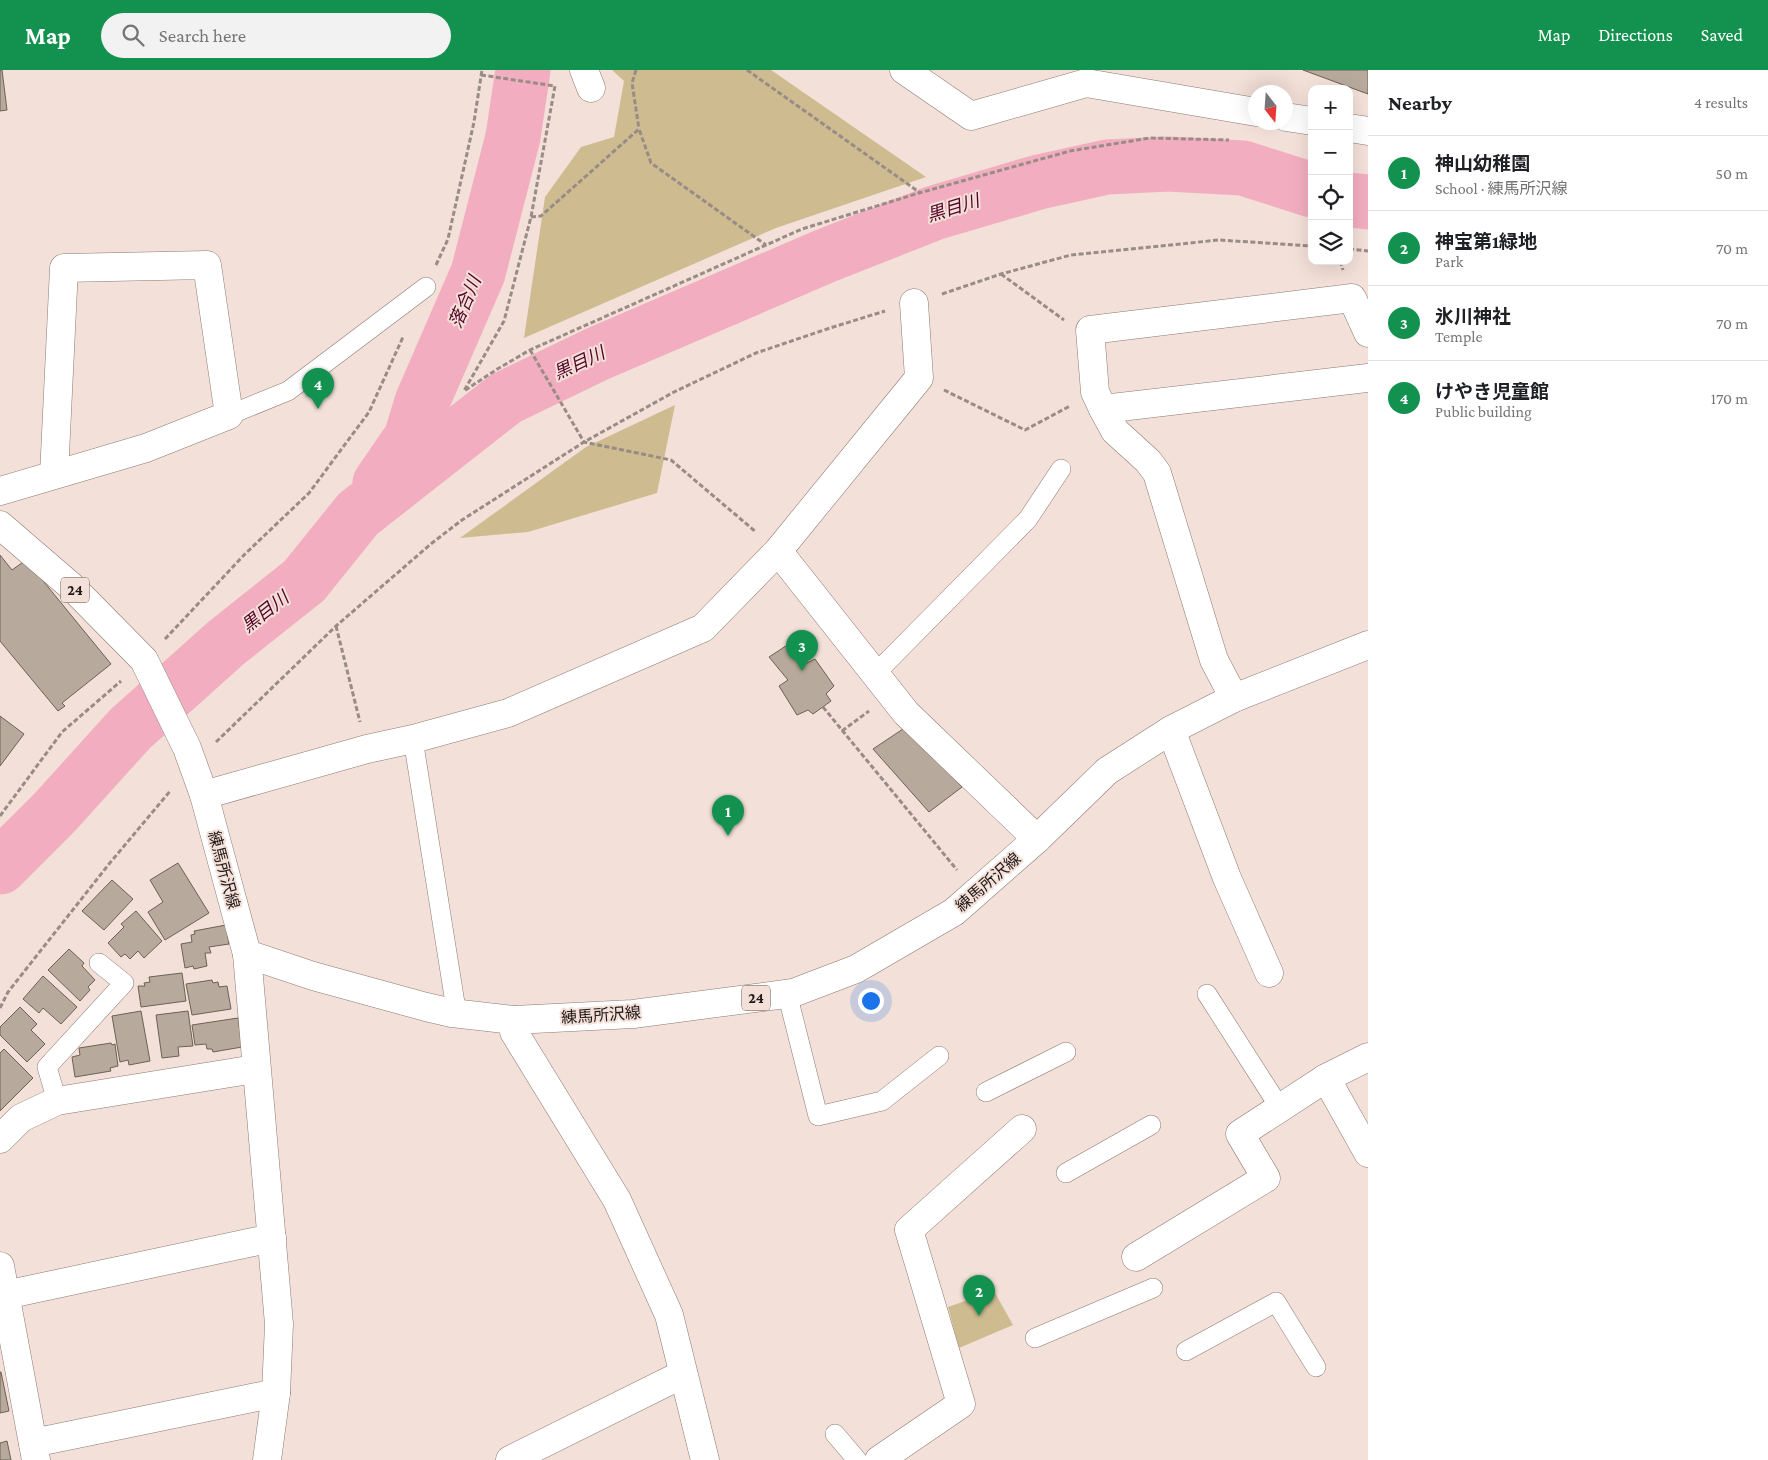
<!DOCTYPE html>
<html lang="en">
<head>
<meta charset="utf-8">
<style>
  body { margin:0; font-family:"Crimson Pro","Noto Sans JP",serif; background:#f2f2f2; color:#202124 }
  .controls { position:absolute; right:15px; top:15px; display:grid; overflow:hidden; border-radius:10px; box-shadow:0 5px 20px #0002 }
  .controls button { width:45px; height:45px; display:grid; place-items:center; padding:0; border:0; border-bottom:1px solid #e0e0e0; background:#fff; color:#202124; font:25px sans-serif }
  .compass { position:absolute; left:1248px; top:15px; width:45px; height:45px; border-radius:50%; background:#fff; box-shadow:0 5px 20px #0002; rotate:163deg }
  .you { position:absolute; left:870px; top:930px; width:18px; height:18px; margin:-12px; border:4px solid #fff; border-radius:50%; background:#1a73e8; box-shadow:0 0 0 8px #1a73e833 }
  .badge { display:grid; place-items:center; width:32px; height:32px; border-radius:50%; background:#13924f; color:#fff; font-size:16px; font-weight:700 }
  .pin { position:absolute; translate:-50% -41px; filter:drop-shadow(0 1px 2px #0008) }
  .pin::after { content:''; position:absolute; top:26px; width:18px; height:15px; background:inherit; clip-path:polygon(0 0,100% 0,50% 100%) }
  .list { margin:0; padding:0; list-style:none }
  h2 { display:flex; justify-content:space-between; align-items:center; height:65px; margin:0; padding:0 20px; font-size:21px }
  h2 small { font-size:16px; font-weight:400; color:#757577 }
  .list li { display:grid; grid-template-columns:32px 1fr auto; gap:15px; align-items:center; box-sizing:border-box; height:75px; padding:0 20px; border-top:1px solid #e0e0e0 }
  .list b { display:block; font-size:19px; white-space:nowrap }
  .list p { margin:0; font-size:16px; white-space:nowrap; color:#757577 }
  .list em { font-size:16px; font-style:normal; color:#757577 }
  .icon { flex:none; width:28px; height:28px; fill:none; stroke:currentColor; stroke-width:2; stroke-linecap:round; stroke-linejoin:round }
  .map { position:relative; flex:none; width:1368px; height:1390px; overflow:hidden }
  header { display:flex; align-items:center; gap:30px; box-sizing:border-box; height:70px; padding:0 25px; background:#13924f; color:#fff }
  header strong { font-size:24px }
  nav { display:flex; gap:28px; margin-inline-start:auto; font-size:18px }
  .search { width:350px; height:45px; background:#f2f2f2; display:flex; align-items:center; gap:12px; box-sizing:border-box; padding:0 18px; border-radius:28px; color:#757577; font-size:19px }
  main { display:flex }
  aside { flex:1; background:#fff }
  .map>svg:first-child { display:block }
  .green { fill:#cebc90 }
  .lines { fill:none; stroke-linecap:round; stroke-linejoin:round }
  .river { stroke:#f2aec0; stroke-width:55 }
  .building { fill:#b7aa9d; stroke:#6c6055 }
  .lane-casing { stroke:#8b7a73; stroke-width:20 }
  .street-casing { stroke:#8b7a73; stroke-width:29 }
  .primary-casing { stroke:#8b7a73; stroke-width:29 }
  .path { stroke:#998b86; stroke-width:3; stroke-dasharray:5 2.5; stroke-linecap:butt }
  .lane { stroke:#fff; stroke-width:19 }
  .street { stroke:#fff; stroke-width:28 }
  .primary { stroke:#fff; stroke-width:28 }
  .labels { text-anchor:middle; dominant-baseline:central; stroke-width:4; stroke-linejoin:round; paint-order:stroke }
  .shield { fill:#f3e0d8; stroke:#5f5551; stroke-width:1 }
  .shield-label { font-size:15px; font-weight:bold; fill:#201917 }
  .street-label { font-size:16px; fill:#201917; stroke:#f3e0d8 }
  .water-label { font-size:18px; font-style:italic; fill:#520227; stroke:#f3e0d8 }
</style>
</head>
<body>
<header>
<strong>Map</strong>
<div class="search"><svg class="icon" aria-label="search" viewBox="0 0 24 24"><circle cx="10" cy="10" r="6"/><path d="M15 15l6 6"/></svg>Search here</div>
<nav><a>Map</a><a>Directions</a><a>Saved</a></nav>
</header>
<main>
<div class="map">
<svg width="1368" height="1390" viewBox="0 0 1368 1390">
  <rect width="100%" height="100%" fill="#f3e0d8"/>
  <g class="green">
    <path d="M612 0H771L926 107 776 158 524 268 545 127 581 77 614 67 624 11Z"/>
    <path d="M675 335 657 423 528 462 460 468 586 377Z"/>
    <path d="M994 1221 1013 1255 959 1278 948 1237Z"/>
  </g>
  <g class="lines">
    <g class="river">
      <path d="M1349 130 1368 132"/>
      <path d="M380 413 411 368 422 332 478 203 513 67 523 0"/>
      <path d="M0 797 55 742 130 659 226 573 304 511 358 444 506 328 597 284 825 186 934 143 1039 112 1107 97 1168 94 1243 98 1312 120"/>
    </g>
  </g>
  <g class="building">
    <path d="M0 0H2L7 40 0 41Z"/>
    <path d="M1303 0H1368V24Z"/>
    <path d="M0 485 12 500 26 490 111 594 62 633 65 636 58 641 0 571Z"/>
    <path d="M792 572 807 593 815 589 834 616 826 624 831 631 813 644 808 640 797 645 779 616 788 610 769 587Z"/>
    <path d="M0 646 24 664 0 696Z"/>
    <path d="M906 657 962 717 929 742 873 679Z"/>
    <path d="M178 793 209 843 165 870 148 842 163 832 150 810Z"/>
    <path d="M112 810 133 829 104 860 82 841Z"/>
    <path d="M136 841 162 871 144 888 138 881 130 889 125 884 121 887 108 873 124 857 121 854Z"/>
    <path d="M226 855 229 874 209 877 211 883H205L207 896 194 899 193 896 185 898 181 874 192 872 191 865 195 864 194 861Z"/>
    <path d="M69 879 84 893 82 896 95 910 88 917 90 920 80 931 48 900Z"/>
    <path d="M182 903 186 931 141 937 138 916H145L144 913 150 912 149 907Z"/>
    <path d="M43 906 77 937 61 954 43 938 39 943 23 929Z"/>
    <path d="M212 910 213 913 218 912 219 917 227 916 231 939 192 945 186 914Z"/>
    <path d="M20 937 37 954 31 960 45 974 27 992 0 965V957Z"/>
    <path d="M141 941 150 991 129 995 128 990 120 992 112 946Z"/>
    <path d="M188 941 193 976 178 977 179 986 162 988 156 945Z"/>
    <path d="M238 948 242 977 213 982 212 979H207L206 974 195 975 192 955Z"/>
    <path d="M111 973 112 975 115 974 118 996 110 998 111 1001 75 1007 72 987 80 985 79 978Z"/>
    <path d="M4 979 33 1008 0 1041V983Z"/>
    <path d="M0 1302H1L9 1341 0 1343Z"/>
    <path d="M7 1371 11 1390H0V1373Z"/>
  </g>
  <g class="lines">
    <defs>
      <g id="lane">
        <path d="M229 345 288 321 426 217"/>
        <path d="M875 604 1028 449 1061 399"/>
        <path d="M413 669 455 933 452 943"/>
        <path d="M787 923 818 1046 882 1031 939 986"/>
        <path d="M1207 924 1280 1038"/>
        <path d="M986 1022 1066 982"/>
        <path d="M57 1031 47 997 124 913 99 893"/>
        <path d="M1066 1103 1151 1055"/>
        <path d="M1035 1268 1153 1218"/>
        <path d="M1186 1281 1276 1232 1316 1297"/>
        <path d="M835 1364 857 1390"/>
      </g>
      <g id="street">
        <path d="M584 0 591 18"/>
        <path d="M904 0 971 46 1086 13 1256 42"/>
        <path d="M1286 47 1312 51"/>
        <path d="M1349 58 1368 61"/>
        <path d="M1103 339 1368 308"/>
        <path d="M0 421 146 378 229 345 207 195 64 198 54 405"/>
        <path d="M778 481 906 643 1037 769"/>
        <path d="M1234 628 1214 590 1157 403 1148 391 1115 361 1103 339 1095 322 1090 260 1352 228 1368 263"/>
        <path d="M1171 660 1227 808 1269 903"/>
        <path d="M204 725 367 679 413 669 508 643 703 558 778 481 919 308 914 233"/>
        <path d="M247 884 279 1254 276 1323 267 1390"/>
        <path d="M514 950V962L617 1130 669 1245 705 1390"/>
        <path d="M1326 1008 1368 1083"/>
        <path d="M0 1069 21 1048 57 1031 255 999"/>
        <path d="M1136 1187 1266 1108 1240 1064 1326 1008 1368 987"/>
        <path d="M0 1196 36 1390"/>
        <path d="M5 1225 272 1168"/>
        <path d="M33 1373 276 1323"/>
        <path d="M510 1390 683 1304"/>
        <path d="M879 1390 961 1334 909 1160 1022 1059"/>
      </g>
      <path id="primary" d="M0 455 72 517 144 590 187 678 204 725 247 884 313 906 426 937 452 943 514 950 633 944 793 923 856 899 954 842 1037 769 1107 701 1171 660 1234 628 1368 575"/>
    </defs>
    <use href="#lane" class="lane-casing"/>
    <use href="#street" class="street-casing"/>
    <use href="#primary" class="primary-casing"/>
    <g class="path">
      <path d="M636 0 632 13 639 59"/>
      <path d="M747 0 919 122"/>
      <path d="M481 5 555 16 531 147 504 251 464 321 499 298 530 280 802 159 919 123 1070 81 1150 68 1229 70"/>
      <path d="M531 147 541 146 639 59 651 93 766 175"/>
      <path d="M1349 179 1368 181"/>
      <path d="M1340 191 1343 200"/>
      <path d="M436 195 448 169 474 52 482 0"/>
      <path d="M1001 204 1064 250"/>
      <path d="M942 224 1001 204 1071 185 1219 170 1312 176"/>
      <path d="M530 280 584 372 671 390 756 462"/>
      <path d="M944 320 1025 360 1070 336"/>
      <path d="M336 556 360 652"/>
      <path d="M165 569 245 484 309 423 369 342 403 267"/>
      <path d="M823 637 957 800"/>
      <path d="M842 661 869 641"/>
      <path d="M216 672 336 556 432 473 462 450 584 372 674 322 756 283 830 258 885 241"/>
      <path d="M0 746 62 662 121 611"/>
      <path d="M0 938 8 922 109 794 171 720"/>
    </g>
    <use href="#lane" class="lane"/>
    <use href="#street" class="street"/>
    <use href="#primary" class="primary"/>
  </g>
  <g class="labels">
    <g class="shield">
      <rect x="61" y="507.5" width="28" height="25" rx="4"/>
      <rect x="742" y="915.5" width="28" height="25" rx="4"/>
    </g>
    <g class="shield-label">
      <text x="75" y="520">24</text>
      <text x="756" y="928">24</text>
    </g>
    <g class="street-label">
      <text transform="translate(224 800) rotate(75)">練馬所沢線</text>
      <text transform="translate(988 812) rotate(-41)">練馬所沢線</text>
      <text transform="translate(601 945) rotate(-4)">練馬所沢線</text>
    </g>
    <g class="water-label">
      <text transform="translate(953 138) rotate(-17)">黒目川</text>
      <text transform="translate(465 232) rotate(-67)">落合川</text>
      <text transform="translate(579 293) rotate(-25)">黒目川</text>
      <text transform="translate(265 542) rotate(-38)">黒目川</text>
    </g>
  </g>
</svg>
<div class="controls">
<button>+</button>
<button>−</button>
<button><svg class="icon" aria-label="locate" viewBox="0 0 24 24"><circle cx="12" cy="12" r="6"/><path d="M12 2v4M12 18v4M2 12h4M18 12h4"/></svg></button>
<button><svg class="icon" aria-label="layers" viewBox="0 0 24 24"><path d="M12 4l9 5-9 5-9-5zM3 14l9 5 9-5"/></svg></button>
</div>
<svg class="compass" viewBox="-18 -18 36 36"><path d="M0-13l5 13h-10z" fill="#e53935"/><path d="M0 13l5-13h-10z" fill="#757577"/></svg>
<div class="you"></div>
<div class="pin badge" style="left:728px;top:766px">1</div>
<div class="pin badge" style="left:979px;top:1246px">2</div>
<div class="pin badge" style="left:802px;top:601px">3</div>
<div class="pin badge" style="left:318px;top:339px">4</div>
</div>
<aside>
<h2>Nearby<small>4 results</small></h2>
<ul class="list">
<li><span class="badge">1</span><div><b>神山幼稚園</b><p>School · 練馬所沢線</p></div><em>50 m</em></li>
<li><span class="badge">2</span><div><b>神宝第1緑地</b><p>Park</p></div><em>70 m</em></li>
<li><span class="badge">3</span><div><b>氷川神社</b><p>Temple</p></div><em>70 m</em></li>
<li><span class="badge">4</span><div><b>けやき児童館</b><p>Public building</p></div><em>170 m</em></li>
</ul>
</aside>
</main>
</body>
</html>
